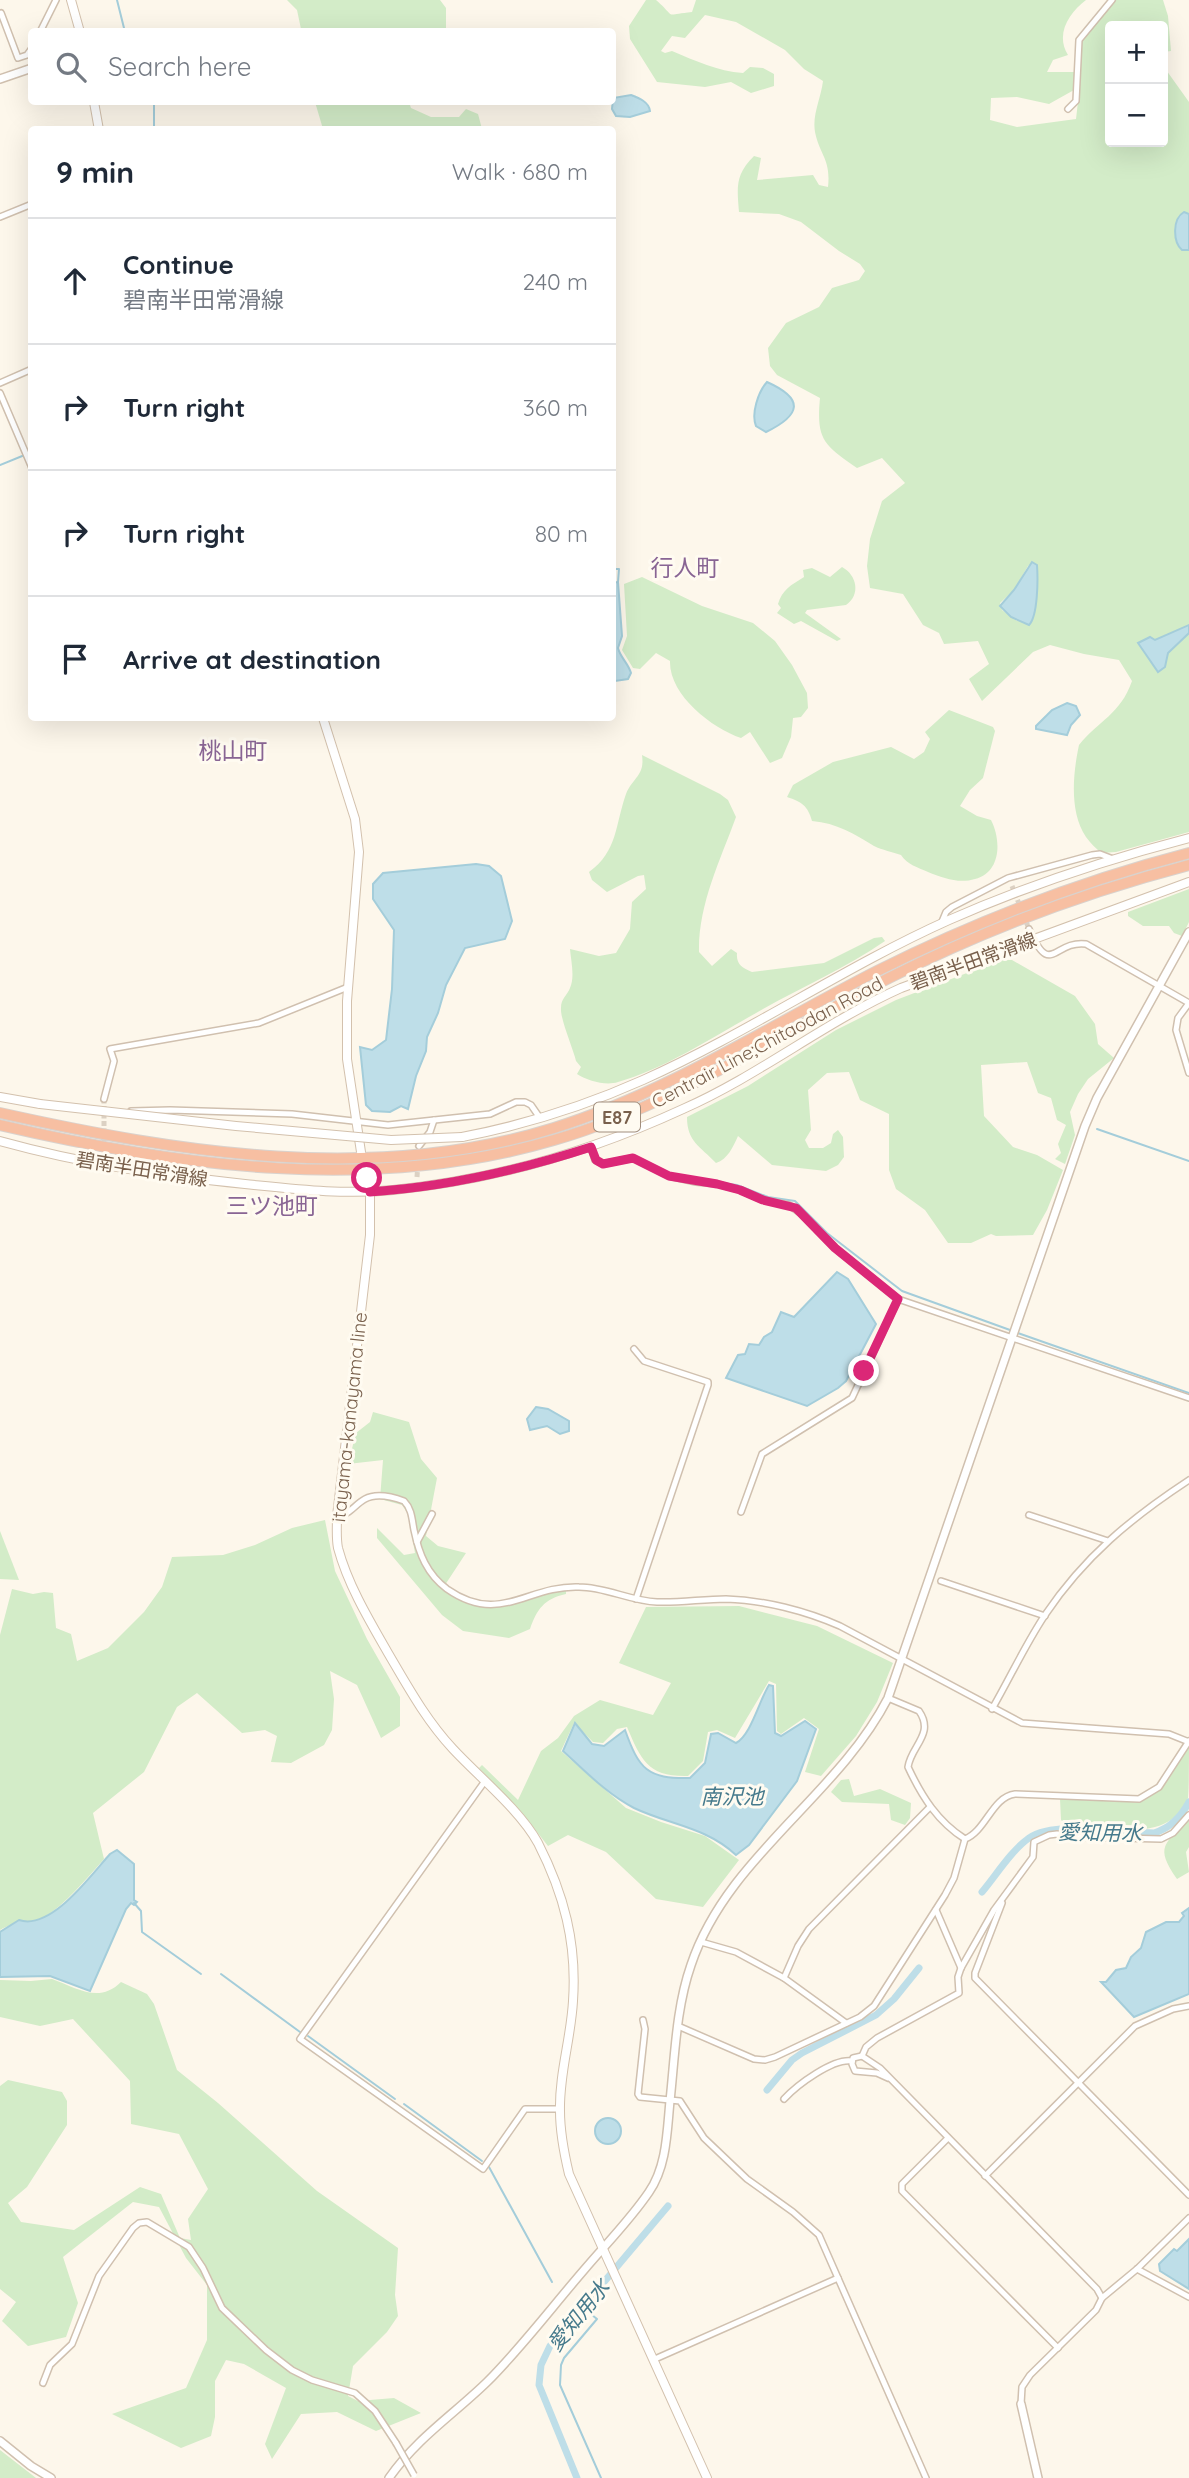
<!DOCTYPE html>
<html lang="en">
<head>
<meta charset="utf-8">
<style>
  body { margin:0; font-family:Quicksand,"Noto Sans JP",sans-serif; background:#f6f6f7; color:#1f2937 }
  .controls { position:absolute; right:21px; top:21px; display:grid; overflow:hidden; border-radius:7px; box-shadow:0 7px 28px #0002 }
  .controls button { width:63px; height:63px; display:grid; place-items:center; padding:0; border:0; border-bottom:2px solid #e0e1e3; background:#fff; color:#1f2937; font:35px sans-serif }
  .stop { position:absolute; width:21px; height:21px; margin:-16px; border:5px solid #db2777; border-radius:50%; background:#fff }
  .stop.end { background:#db2777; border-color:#fff; box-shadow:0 2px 7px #0008 }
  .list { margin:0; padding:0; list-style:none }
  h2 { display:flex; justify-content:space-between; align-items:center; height:91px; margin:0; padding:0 28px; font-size:30px }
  h2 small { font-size:23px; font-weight:400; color:#747a83 }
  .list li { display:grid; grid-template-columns:46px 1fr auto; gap:21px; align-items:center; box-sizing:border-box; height:126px; padding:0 28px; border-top:2px solid #e0e1e3 }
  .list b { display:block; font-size:26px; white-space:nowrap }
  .list p { margin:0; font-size:23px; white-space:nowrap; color:#747a83 }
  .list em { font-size:23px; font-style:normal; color:#747a83 }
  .icon { flex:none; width:38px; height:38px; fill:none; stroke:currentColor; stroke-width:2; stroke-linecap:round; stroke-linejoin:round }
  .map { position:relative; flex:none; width:1189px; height:2478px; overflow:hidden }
  .search { position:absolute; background:#fff; box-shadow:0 7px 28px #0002; left:28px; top:28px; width:588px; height:77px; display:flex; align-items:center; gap:18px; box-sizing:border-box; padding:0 24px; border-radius:7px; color:#747a83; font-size:26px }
  .panel { position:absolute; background:#fff; box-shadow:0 7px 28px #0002; left:28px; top:126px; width:588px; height:595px; border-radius:7px }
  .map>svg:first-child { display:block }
  .green { fill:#d3ecc8; fill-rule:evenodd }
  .water { fill:#bedee8; stroke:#a4cdda; stroke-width:2 }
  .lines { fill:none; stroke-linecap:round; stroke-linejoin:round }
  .stream { stroke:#a4cdda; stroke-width:2 }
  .canal { stroke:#bedee8; stroke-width:7 }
  .minor-tunnel { stroke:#dcd1c3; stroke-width:5; stroke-dasharray:5 2.5; stroke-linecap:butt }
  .minor-casing { stroke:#d0c0af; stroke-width:8 }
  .tertiary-casing { stroke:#d0c0af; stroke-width:10 }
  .secondary-casing { stroke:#d3c1ad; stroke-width:10 }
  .motorway-casing { stroke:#d9d2cd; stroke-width:12 }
  .minor { stroke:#fff; stroke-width:5 }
  .tertiary { stroke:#fff; stroke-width:7 }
  .secondary { stroke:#fff; stroke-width:8 }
  .motorway { stroke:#f7bfa2; stroke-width:10 }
  .minor-bridge-casing { stroke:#d0c0af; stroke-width:8; stroke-linecap:butt }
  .secondary-bridge-casing { stroke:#d3c1ad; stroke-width:10; stroke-linecap:butt }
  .minor-bridge { stroke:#fff; stroke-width:5 }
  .secondary-bridge { stroke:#fff; stroke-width:8 }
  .route { stroke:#db2777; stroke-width:9 }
  .labels { text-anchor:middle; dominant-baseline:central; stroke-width:6; stroke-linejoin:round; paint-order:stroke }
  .shield { fill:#fffbf1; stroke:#a18e7e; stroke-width:2 }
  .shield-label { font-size:18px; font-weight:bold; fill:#79604c }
  .street-label { font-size:19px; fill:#79604c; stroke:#fffbf1 }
  .water-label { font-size:21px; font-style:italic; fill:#467a8c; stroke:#fffbf1 }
  .quarter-label { font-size:23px; fill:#896594; stroke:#fffbf1 }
</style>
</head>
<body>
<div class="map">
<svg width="1189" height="2478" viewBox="0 0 1189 2478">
  <rect width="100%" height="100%" fill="#fdf7eb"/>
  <g class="green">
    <path d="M287 0H440L446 8V28L438 32 287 31 301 29 297 10Z"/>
    <path d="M646 0H656C678 19 662 15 692 12L696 0H1086C1069 13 1055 34 1068 55L1053 60 1047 72H1075L1074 90 1049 104 1017 97 991 98 990 120 1017 127 1076 119 1081 76V40L1115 0H1163L1168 16 1171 51 1163 52V26H1110V142H1163V59L1164 67 1189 102V625L1155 640 1150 637 1139 644 1159 672 1168 653 1189 633V832L1116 852 1101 853C1096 848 1090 843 1086 837 1069 812 1073 773 1079 745 1099 720 1120 715 1132 681L1119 660 1084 654 1050 645 1033 652 982 701 969 679 989 664 978 641 944 644 939 633 923 625 903 594 870 588 867 566 870 539 882 501 905 483 882 458 857 468C824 445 816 440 820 398L777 375 770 366 768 348 786 323 819 307 832 288 859 280 865 271 860 264 839 251 801 222 779 214 739 212C737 187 735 175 754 156L761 158 757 180 813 175 819 185 828 187C831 159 820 156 815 132 812 115 821 98 823 81L804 69 785 50 736 22 705 15 685 38 672 36 661 51 665 53 672 51C696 61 717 71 743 73L750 67 763 68 774 74V86L751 93 731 82 705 87 657 82 630 39 629 26ZM1035 563 1038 574 1035 603 1017 621 1002 610 1000 603 1014 590 1028 566Z"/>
    <path d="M315 102H409L411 108 431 117H459L466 109 478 114 482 129H323Z"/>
    <path d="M842 567C857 575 861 595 846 605L807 610 805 613 841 639 837 641 801 621 794 624 777 613 781 608 778 604C782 590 791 585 804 577L803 570 812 568 830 577Z"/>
    <path d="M642 577 702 606 753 623 775 641 792 665 807 693 808 708 801 717 793 718 791 737 782 758 770 763 750 732 741 738C712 728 669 695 670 661L656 653 640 669 633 668 622 650 627 636 624 584Z"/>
    <path d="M949 710 993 727 995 731 983 778 970 790 960 806 977 816 991 820C1001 839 1002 872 975 879 959 884 943 878 928 872 917 867 908 865 901 855 893 852 882 850 874 846 854 834 837 823 812 821 808 806 802 802 787 797L793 785 833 762 891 747 914 759 924 752 930 739 925 732Z"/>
    <path d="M642 755 720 794 728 800 736 817C720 861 698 905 699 952L712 966 731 949 737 953C736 964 742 968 752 972L824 963 874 938 882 937 885 941C846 968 804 986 763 1009 720 1033 665 1069 618 1082 606 1086 588 1081 577 1074L581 1067 576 1061C573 1048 560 1019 561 1008 561 998 567 996 570 988 575 977 571 961 570 949L599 956 616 953 630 929 632 902 646 889 644 875 638 876 607 892 592 880 589 872C618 851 615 825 626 794 633 777 645 776 642 755Z"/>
    <path d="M1189 889V922L1182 936 1174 933 1169 926H1143L1128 916V912Z"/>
    <path d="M1001 960H1012L1075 996 1095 1024 1098 1044 1114 1058 1088 1079 1078 1094 1070 1112 1075 1135 1065 1164 1055 1159 1061 1153 1058 1144 1066 1125 1057 1120 1051 1098 1038 1093 1027 1062 981 1065 984 1116 1013 1147 1037 1155 1063 1170 1047 1210 1033 1235 996 1236 991 1234 971 1243H948L925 1210 896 1189 889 1170V1114L860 1100 849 1072 827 1073 808 1090 811 1130 805 1140 809 1148H823L831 1143 833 1134 838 1130 843 1137 844 1157 838 1165 826 1171 772 1165 738 1136C733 1147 728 1159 716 1163 700 1146 687 1142 687 1117L748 1086 836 1030 896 1000Z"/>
    <path d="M373 1412 409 1422 421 1459 437 1478 426 1536 438 1546 466 1553 443 1588C494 1624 513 1597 566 1590V1594C544 1599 537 1609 530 1629L509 1638 463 1631 442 1615 377 1538V1528L404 1555 415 1553 408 1514 402 1505 380 1499 383 1460 348 1464 356 1433 370 1422Z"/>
    <path d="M325 1520 335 1571 367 1639 400 1697V1726L381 1738 357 1685 330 1671 334 1699 332 1730 324 1745 291 1763 271 1762 277 1736 265 1730 242 1733 197 1693 177 1707 144 1772 93 1813 104 1859C86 1879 66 1904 43 1918 31 1925 16 1920 0 1930V1635L12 1589 33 1594 44 1592 53 1593 56 1628 71 1634 77 1661 108 1648 144 1612 162 1587 172 1557 223 1555 255 1545 292 1528Z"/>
    <path d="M0 1531 19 1580 0 1579Z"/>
    <path d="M739 1606 817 1626 893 1663 877 1702 856 1736 821 1776 805 1772 819 1729 804 1718 781 1734 777 1731 776 1684 769 1681 735 1738 717 1730 708 1732 703 1761 688 1776C648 1777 641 1760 627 1727L617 1729 603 1743 593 1742 574 1723 561 1751 626 1808 661 1822 705 1836 739 1860 703 1907 656 1899 606 1852 568 1835 548 1846 522 1813 479 1768 482 1765 518 1800 541 1751 558 1738 574 1716 600 1700 653 1715 671 1683 619 1663 646 1607Z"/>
    <path d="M1186 1748H1189C1189 1761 1189 1788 1188 1798 1171 1844 1106 1828 1068 1826L1061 1820 1060 1799H1145L1164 1785Z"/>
    <path d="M849 1779 854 1796 880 1789 911 1803 910 1818 905 1825 891 1820 889 1804 842 1802 831 1792 841 1780Z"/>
    <path d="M1189 1819V1847L1186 1852 1189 1872 1177 1879C1154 1846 1165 1844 1189 1819Z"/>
    <path d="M52 1979C77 1988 99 2004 121 1982L147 1994 154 2004 177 2070 218 2103 317 2191 398 2248 395 2295 398 2316 387 2332 353 2366 348 2396 358 2401 394 2398 421 2413 376 2431 337 2412 301 2414 272 2459 265 2444 286 2388 244 2364 226 2360 215 2381V2417L211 2436 181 2448 112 2414 186 2388 207 2340V2285L186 2258 159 2207 133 2202 63 2257 78 2303 66 2337 28 2346 2 2321 16 2302 0 2289V2086L8 2080 62 2092 67 2101V2125L27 2187 8 2203 21 2222 74 2230 140 2187 161 2194 180 2238 191 2240 188 2219 208 2189 179 2134 131 2124 130 2081 73 2019 40 2026 0 2017V1980L31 1981Z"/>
    <path d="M0 2450 36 2478H0Z"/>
  </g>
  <g class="water">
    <path d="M631 95C639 98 649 102 650 111L630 117 616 116 612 109 613 98Z"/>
    <path d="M1184 212 1189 214V250H1182C1173 242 1172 219 1184 212Z"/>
    <path d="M767 382C805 399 801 415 766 432L756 426C751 414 758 392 767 382Z"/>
    <path d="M1032 562 1037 565C1038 579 1038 616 1029 625L1011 617 1000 606 1014 590Z"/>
    <path d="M618 582 622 636 618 648C620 657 628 663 631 673L628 679 615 681 612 679V583Z"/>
    <path d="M1189 625V633L1168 653 1165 667 1158 672 1138 643 1150 637 1155 640Z"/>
    <path d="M1067 703 1076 706 1080 715 1071 725 1067 735 1036 729V726L1052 710Z"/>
    <path d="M476 864 489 866 501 876 512 921 505 939 465 948 446 985 438 1013 427 1037 426 1051 416 1076 408 1109 401 1106 390 1112 372 1111 366 1105 360 1047 372 1050 386 1040 392 989 394 930 373 899V884L383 873Z"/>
    <path d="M837 1272 848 1279 876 1324 846 1381 838 1388 807 1406 726 1378 738 1355 745 1354 749 1344 759 1345 764 1337 772 1332 781 1312 794 1317Z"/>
    <path d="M536 1407 548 1409 569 1421V1431L560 1434 547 1426 530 1430 527 1419Z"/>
    <path d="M769 1685 773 1686 775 1733 781 1736 805 1721 816 1729 797 1781 749 1845 736 1855C706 1827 670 1825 634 1808 607 1794 585 1771 563 1751L575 1723 592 1744 604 1746 625 1730C639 1769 647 1779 690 1778L705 1763 711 1734 718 1733 736 1743C751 1735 759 1701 769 1685Z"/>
    <path d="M117 1850 134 1864V1900L137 1902 134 1905 131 1903 126 1909 90 1991 50 1976 0 1977V1932L19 1920C51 1931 91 1875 110 1854Z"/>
    <path d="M1189 1908V1994L1134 2017 1101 1982H1106L1116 1970 1126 1968 1131 1957 1141 1948 1146 1932 1166 1922H1179L1184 1916 1182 1913Z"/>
    <circle cx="608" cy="2131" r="13"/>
    <path d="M1189 2239V2289L1160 2271 1159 2264 1174 2249 1177 2251Z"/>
  </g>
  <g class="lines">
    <g class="stream">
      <path d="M117 0 125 32"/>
      <path d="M154 130V102"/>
      <path d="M0 465 32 452"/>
      <path d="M612 569H619L618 582"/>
      <path d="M1097 1129 1189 1161"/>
      <path d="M722 1183 737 1185 768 1197 795 1201 827 1233 902 1291 1010 1330"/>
      <path d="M1015 1332 1189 1393"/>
      <path d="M134 1903 141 1911 142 1932 201 1974"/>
      <path d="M221 1974 300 2032"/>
      <path d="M308 2036 395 2099"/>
      <path d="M404 2104 482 2161"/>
      <path d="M489 2167 552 2282"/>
      <path d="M592 2315 597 2319 564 2358 561 2365 560 2385 601 2478"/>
    </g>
    <g class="canal">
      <path d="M982 1892C997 1874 1011 1851 1029 1838 1055 1820 1121 1833 1154 1833 1171 1828 1181 1817 1189 1802"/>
      <path d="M767 2090 792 2060 802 2053 876 2015 894 1999 919 1968"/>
      <path d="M577 2478 539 2385 541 2365 550 2346 668 2206"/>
    </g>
    <g class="minor-tunnel">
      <path d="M1012 886 1029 929"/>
      <path d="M104 1156V1099"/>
      <path d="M417 1177 419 1146"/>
    </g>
    <defs>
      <g id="minor">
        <path d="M1 13 18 58 27 55 32 48"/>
        <path d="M40 32 56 0"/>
        <path d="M1068 109 1076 101 1079 40 1112 0"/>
        <path d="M0 217 32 204"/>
        <path d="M0 383 32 369"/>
        <path d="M0 393 32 468"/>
        <path d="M941 924 946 912 952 907 1008 878 1092 855 1100 854 1113 859"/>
        <path d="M1029 929C1051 979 1053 940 1086 944L1189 1003 1178 1018 1176 1030 1189 1073"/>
        <path d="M104 1099 114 1061 110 1049 259 1023 348 987"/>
        <path d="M131 1111 170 1110 292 1114 388 1125 490 1114 516 1102H525L531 1105 540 1118"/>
        <path d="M419 1146 430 1132 434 1120"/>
        <path d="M591 1147 595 1160 603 1164 633 1158 669 1176 696 1182 717 1184 740 1190 763 1200 789 1205 803 1215 835 1248 898 1299 1189 1398"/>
        <path d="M634 1349 644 1361 708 1382V1385L636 1599"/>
        <path d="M741 1512 762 1454 852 1398 898 1299"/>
        <path d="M1029 1515 1108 1541"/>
        <path d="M337 1516C350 1515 354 1505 365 1499 376 1493 393 1497 404 1501 412 1509 412 1520 414 1530 419 1554 427 1574 447 1589 500 1626 527 1585 579 1587 606 1587 630 1601 657 1602 680 1603 703 1599 726 1599 764 1600 806 1611 840 1626L1022 1723 1169 1734 1189 1742"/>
        <path d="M417 1542 432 1514"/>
        <path d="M941 1581 1045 1616"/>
        <path d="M888 1698 919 1711C935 1734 911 1746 908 1767 922 1797 938 1822 965 1839"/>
        <path d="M992 1709C1010 1678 1025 1645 1045 1615 1084 1557 1131 1518 1189 1480"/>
        <path d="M485 1781 300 2039 483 2169 525 2109H560"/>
        <path d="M1002 1903 975 1973V1978L1189 2195"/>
        <path d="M936 1910 961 1968"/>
        <path d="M701 1942 736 1952 784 1978 846 2023"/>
        <path d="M784 1978 798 1946 809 1929 930 1807"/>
        <path d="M643 2020 645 2029 638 2094 640 2097 680 2101 704 2138 747 2179 793 2212 819 2235 926 2478"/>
        <path d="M678 2026 754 2059 765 2060 775 2057 860 2017 874 2006 945 1895 954 1878 965 1839C986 1831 992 1797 1015 1794L1139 1799 1159 1787 1189 1741"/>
        <path d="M862 2056 866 2047 877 2038 959 1993 958 1977 961 1968 994 1910 1033 1857 1034 1842 1049 1835 1057 1834 1081 1837 1161 1839 1173 1833 1189 1815"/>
        <path d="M888 2078 877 2073 855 2071 852 2064 853 2058 862 2056 880 2068 1097 2289 1102 2298"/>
        <path d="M784 2099C797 2085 833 2058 852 2061"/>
        <path d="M948 2138 902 2184V2191L1058 2348"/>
        <path d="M985 2176 1135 2026 1173 2009 1189 2006"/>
        <path d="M1137 2269 1189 2297"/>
        <path d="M655 2359 838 2278"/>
        <path d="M43 2383 50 2365 72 2344 99 2276 133 2228 139 2223 147 2222 189 2247 203 2268 222 2308 266 2350 292 2370 312 2380 355 2393 375 2411 396 2443"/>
        <path d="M1021 2404 1022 2387 1030 2375 1096 2310 1102 2298 1137 2269 1189 2218"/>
      </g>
      <g id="tertiary">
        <path d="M0 79 32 68"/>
        <path d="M1021 2404 1038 2478"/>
        <path d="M0 2441 31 2466 51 2478"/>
        <path d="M389 2478C417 2438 453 2415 487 2382 522 2347 552 2307 584 2270 606 2244 630 2220 649 2192 667 2166 667 2131 670 2101 675 2055 676 2008 691 1965 727 1857 837 1797 888 1698L1085 1126 1097 1098 1189 932"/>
      </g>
      <g id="secondary">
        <path d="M71 0 80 32"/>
        <path d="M94 102 99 130"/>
        <path d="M323 718 355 819 359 852 347 1001V1059L361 1152"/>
        <path d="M0 1097 40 1104"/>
        <path d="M462 1137C524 1125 585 1106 643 1080 748 1033 844 967 949 920 1026 886 1108 859 1189 838"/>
        <path d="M0 1141C83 1164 160 1175 245 1184 295 1189 343 1195 393 1190 494 1180 592 1151 683 1109 760 1075 825 1022 901 988L1189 882"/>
        <path d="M367 1178 370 1192V1235L337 1516C337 1527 336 1538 338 1548 348 1585 369 1620 388 1653 408 1687 426 1720 453 1749 479 1777 520 1810 538 1843 564 1894 577 1943 573 2001 571 2038 559 2074 560 2111 560 2133 564 2153 569 2174L707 2478"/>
      </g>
      <g id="motorway">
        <path d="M0 1113C180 1153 374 1184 554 1128 669 1092 771 1025 877 971 977 921 1081 881 1189 853"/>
        <path d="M0 1125C180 1167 374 1193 554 1140 672 1106 780 1034 889 978 984 930 1085 892 1189 865"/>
      </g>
    </defs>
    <use href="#minor" class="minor-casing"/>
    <use href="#tertiary" class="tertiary-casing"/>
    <use href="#secondary" class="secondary-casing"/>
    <use href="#motorway" class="motorway-casing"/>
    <use href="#minor" class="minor"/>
    <use href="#tertiary" class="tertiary"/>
    <use href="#secondary" class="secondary"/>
    <use href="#motorway" class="motorway"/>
    <defs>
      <path id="minor-bridge" d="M396 2443 414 2475"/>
      <path id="secondary-bridge" d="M40 1104 236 1126 391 1140 462 1137"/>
    </defs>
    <use href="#minor-bridge" class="minor-bridge-casing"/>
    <use href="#secondary-bridge" class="secondary-bridge-casing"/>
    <use href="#minor-bridge" class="minor-bridge"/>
    <use href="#secondary-bridge" class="secondary-bridge"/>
  </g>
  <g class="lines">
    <path class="route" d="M367 1178 370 1192C446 1187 520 1170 591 1147L596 1160 603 1164 633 1158 669 1176 717 1184 740 1190 763 1200 796 1208 835 1248 898 1299 864 1371"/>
  </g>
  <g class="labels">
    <rect class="shield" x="594" y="1102.5" width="46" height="29" rx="5"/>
    <g class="shield-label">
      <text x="617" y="1117">E87</text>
    </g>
    <g class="street-label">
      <text transform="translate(973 961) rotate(-20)">碧南半田常滑線</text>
      <text transform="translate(767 1042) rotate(-28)">Centrair Line;Chitaodan Road</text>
      <text transform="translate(142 1169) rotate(9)">碧南半田常滑線</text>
      <text transform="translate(349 1417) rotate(-84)">itayama-kanayama line</text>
    </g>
    <g class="water-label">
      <text x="732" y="1796">南沢池</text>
      <text transform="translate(1100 1832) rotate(1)">愛知用水</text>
      <text transform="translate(578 2315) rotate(-51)">愛知用水</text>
    </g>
    <g class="quarter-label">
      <text x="685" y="567">行人町</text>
      <text x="233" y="750">桃山町</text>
      <text x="272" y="1205">三ツ池町</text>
    </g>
  </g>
</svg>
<div class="controls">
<button>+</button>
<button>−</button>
</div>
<div class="stop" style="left:367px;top:1178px"></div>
<div class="stop end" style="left:864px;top:1371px"></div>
<div class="search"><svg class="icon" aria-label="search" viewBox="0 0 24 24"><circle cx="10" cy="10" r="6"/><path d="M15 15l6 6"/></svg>Search here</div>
<section class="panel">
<h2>9 min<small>Walk · 680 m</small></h2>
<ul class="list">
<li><svg class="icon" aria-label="ahead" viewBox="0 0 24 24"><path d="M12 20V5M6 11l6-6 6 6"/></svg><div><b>Continue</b><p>碧南半田常滑線</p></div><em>240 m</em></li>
<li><svg class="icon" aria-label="right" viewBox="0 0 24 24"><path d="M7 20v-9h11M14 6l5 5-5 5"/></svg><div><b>Turn right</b></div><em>360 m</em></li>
<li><svg class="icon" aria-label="right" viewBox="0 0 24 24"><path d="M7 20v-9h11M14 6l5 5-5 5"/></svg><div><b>Turn right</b></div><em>80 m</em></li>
<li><svg class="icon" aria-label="arrive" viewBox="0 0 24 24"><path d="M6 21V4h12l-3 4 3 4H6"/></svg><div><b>Arrive at destination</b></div></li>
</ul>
</section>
</div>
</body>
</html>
